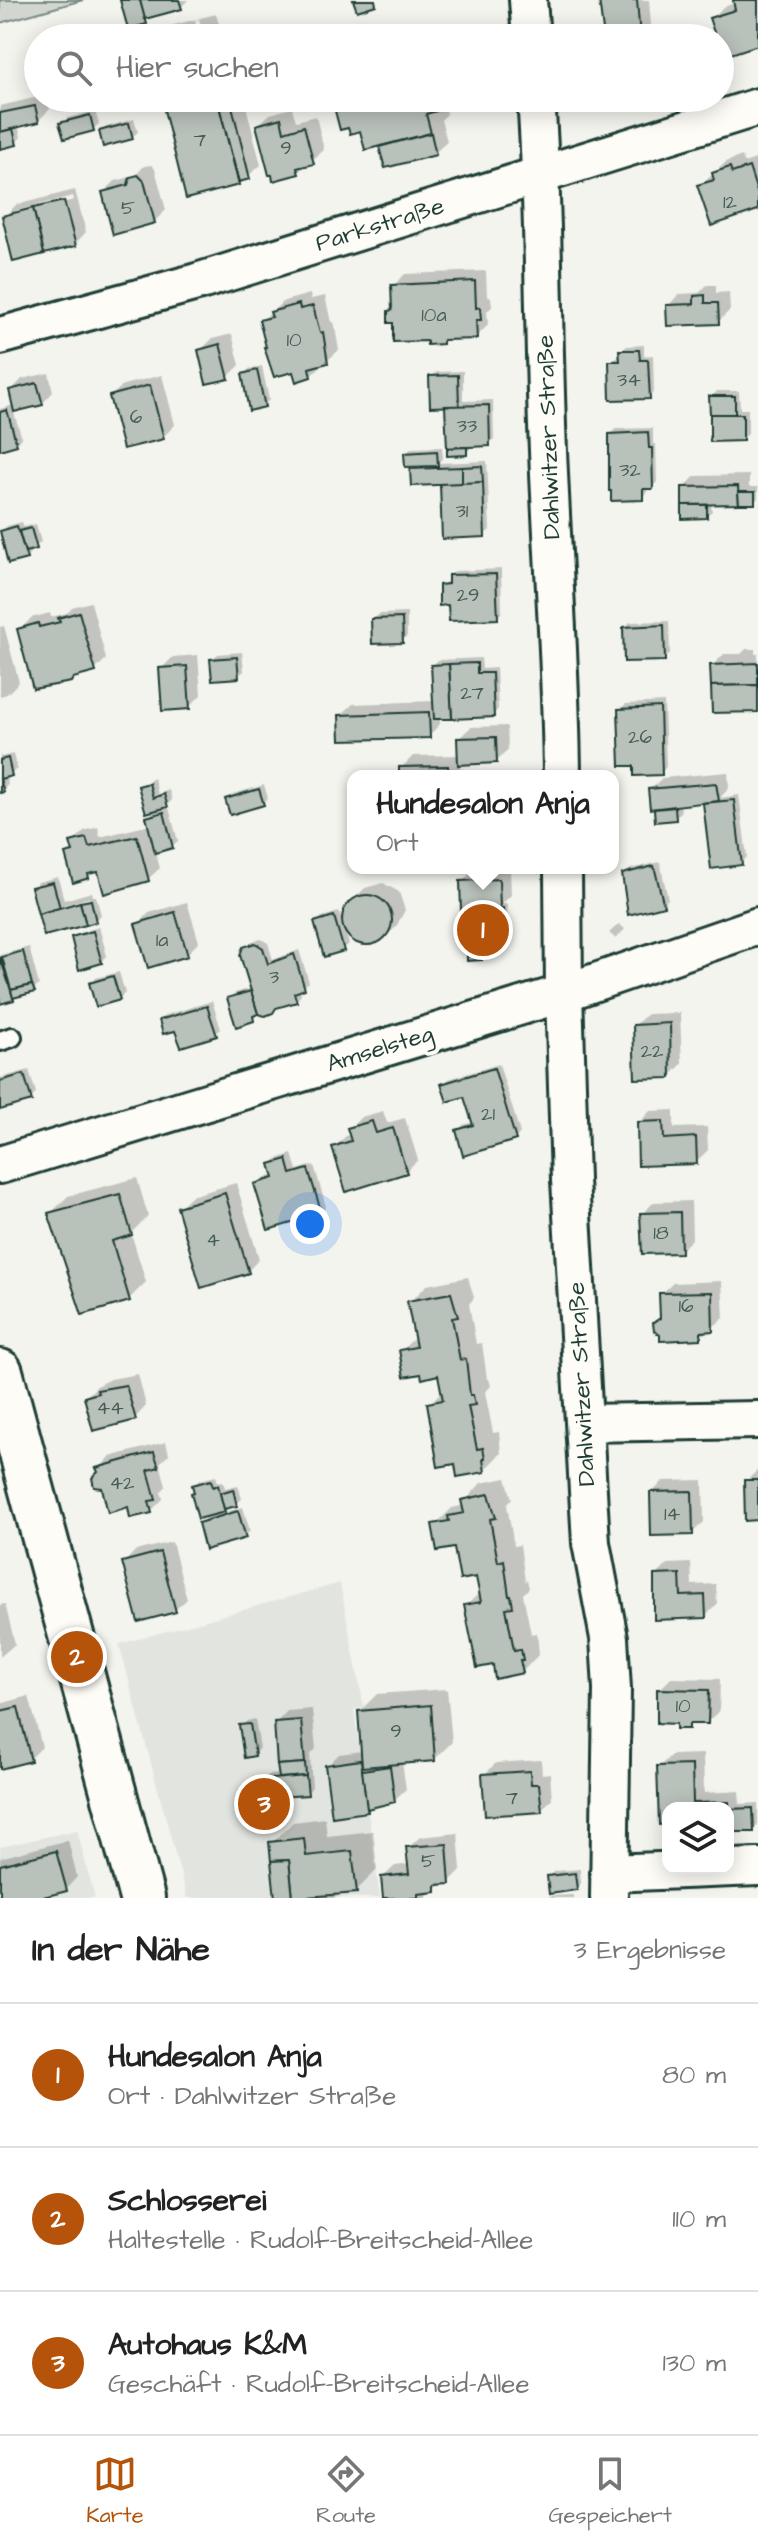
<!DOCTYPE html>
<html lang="de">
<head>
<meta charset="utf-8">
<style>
  body { margin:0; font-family:"Architects Daughter",sans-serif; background:#f6f6f6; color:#222 }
  .controls { position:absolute; right:24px; bottom:24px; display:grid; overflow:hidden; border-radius:16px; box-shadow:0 4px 20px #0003 }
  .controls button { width:72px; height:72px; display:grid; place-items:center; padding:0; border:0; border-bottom:2px solid #e0e0e0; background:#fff; color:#222; font:40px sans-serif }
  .you { position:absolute; left:310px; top:1224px; width:28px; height:28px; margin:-20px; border:6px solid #fff; border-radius:50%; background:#1a73e8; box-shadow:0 0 0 12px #1a73e833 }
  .badge { display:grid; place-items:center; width:52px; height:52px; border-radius:50%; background:#b45309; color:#fff; font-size:26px; font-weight:700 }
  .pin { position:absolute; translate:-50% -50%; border:4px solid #fff; box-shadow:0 2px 8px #0006 }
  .popup { position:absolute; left:347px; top:770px; width:272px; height:104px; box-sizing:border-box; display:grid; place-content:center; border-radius:16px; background:#fff; filter:drop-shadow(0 2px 6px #0005); font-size:26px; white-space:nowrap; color:#767676 }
  .popup b { font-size:30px; color:#222 }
  .popup::after { content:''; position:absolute; left:50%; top:100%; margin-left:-16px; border:16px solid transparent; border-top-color:#fff }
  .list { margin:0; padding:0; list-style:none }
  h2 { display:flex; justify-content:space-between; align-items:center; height:104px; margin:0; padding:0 32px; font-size:34px }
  h2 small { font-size:26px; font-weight:400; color:#767676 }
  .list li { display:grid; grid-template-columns:52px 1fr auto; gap:24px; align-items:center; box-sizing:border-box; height:144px; padding:0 32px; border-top:2px solid #e0e0e0 }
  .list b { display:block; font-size:30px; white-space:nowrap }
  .list p { margin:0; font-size:26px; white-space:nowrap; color:#767676 }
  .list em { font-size:26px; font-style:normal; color:#767676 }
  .icon { flex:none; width:44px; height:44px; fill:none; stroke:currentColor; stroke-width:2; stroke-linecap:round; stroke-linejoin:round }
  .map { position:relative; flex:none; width:758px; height:1898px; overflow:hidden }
  .search { position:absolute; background:#fff; box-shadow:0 4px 20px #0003; left:24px; right:24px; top:24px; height:88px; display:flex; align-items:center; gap:20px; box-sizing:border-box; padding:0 28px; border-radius:44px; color:#767676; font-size:30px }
  .sheet { height:536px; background:#fff }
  nav { display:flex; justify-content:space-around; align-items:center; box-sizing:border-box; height:112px; border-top:2px solid #e0e0e0; background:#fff; font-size:22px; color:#767676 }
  nav a { display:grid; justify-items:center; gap:4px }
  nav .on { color:#b45309 }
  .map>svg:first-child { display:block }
  .built { fill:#e2e5df }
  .green { fill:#d1d6d1; stroke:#788a82; stroke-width:2 }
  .shadow { fill:#0003; fill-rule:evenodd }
  .building { fill:#b9c1bb; stroke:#1f3d34; stroke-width:2 }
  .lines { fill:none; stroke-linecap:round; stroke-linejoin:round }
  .service-casing { stroke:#1f3d34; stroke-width:24 }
  .minor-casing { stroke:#1f3d34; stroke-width:42 }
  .tertiary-casing { stroke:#1f3d34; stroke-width:50 }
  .service { stroke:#fdfcf7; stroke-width:18 }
  .minor { stroke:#fdfcf7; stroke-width:36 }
  .tertiary { stroke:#fdfcf7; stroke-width:44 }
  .labels { text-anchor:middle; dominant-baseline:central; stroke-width:8; stroke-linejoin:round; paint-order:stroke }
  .number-label { font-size:20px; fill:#465e56 }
  .street-label { font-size:24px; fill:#1f3d34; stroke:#fdfcf7 }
</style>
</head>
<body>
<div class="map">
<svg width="758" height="1898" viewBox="0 0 758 1898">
  <rect width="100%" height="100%" fill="#f4f4ef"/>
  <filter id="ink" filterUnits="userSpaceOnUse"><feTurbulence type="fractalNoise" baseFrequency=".0125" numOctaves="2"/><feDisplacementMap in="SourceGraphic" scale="16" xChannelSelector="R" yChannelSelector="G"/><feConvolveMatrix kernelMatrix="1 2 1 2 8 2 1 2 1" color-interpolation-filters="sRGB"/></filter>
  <g filter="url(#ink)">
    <g class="built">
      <path d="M340 1583 364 1707 354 1710 380 1898H187L119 1644Z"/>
      <path d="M77 1830 95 1898H0V1847Z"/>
    </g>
    <path class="green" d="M0 0H83L0 23Z"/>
    <g class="shadow">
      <path d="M122 0H188L181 7 151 17 146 22Z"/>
      <path d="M601 0H649L652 38H604Z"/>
      <path d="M735 0H758V43L723 54 720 38H718L712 19 723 7 736 3Z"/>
      <path d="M216 14 223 38H204L199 19 195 20 200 38H155L166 27Z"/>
      <path d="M38 97 47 98 50 109 38 121 18 125 21 137 16 143 0 147V106Z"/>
      <path d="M163 98H215L235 175H239L219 98H244L261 165 238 184Z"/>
      <path d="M347 98H456L445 107 447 114 441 120 447 141 435 153 381 147 386 142 361 129 336 108Z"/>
      <path d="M292 108 296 121 316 116 324 150 298 172 258 125 270 114Z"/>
      <path d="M95 111 99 124 93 129 62 124 67 118Z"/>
      <path d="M134 119 138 132 132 137 101 132 106 127Z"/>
      <path d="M742 156 744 163 758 158V208L700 186 726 162Z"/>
      <path d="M151 165 155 169 166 210 154 222 104 192 115 181 135 176 144 166Z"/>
      <path d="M75 190 86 232 75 244 4 217 16 205ZM73 196 74 200 15 215V211Z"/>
      <path d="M430 224 432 229 418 238 416 233Z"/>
      <path d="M486 271 487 297H491L492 307 487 311 488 325 476 337 446 338 442 342 429 339 395 321 390 311 394 307 393 286 405 274Z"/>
      <path d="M707 285H716V293L729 292 730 310 718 322 668 306 679 294 699 293Z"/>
      <path d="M310 294 311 299 325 296 331 322H334L339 350 310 376 295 370 261 321 284 301Z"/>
      <path d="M232 334 240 365 228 377 200 351 212 339Z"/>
      <path d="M644 345V356L653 355 654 392 649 397 611 362 616 357H622L621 351 627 346Z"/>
      <path d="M262 366 269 400 264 405 244 374 249 369Z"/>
      <path d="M463 371V401L493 400 494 439 489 444 472 445 467 453 447 404 431 377 437 372Z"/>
      <path d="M49 373 53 392 42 404 13 410 22 438 16 443 0 441V409L14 405 11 391 22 379Z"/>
      <path d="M162 375 175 425 163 437 111 396 123 385Z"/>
      <path d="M717 391H739L740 409H748V434L742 439 711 397Z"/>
      <path d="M653 428V444H656L657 482 652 487H647V492L642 498 611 434 616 429Z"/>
      <path d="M442 447 443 458 438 463 487 461 490 530 484 535 442 482 412 470 418 464 406 453 412 448Z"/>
      <path d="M749 475V487H758V498L754 502 711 503 712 511 706 516 684 517V488L695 476Z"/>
      <path d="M22 522 24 527 36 524 41 542 30 549 31 552 26 557 2 532 7 526Z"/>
      <path d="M501 569 502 612 497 617 450 603 441 585 450 580V576L455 571Z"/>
      <path d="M91 602 106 659 94 671 20 630 31 618 50 613 51 617 67 613 72 607Z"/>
      <path d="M407 613V636L402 641 373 620 379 614Z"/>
      <path d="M669 621 670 654 664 659 625 628 630 622Z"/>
      <path d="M4 626 19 682 7 694 0 696V627Z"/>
      <path d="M746 649H755V654H758V709L712 666 724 654H741Z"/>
      <path d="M242 652 244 671 238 676 212 659 218 654Z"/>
      <path d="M198 655 201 695 189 707 161 669 173 657Z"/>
      <path d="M481 658 482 669 496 668 498 709 493 715 440 717V724L429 736 341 715 353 704 435 701 433 665 438 660Z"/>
      <path d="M664 702 666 767 661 773 620 709 626 704Z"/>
      <path d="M507 726 508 750 496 762H460V769H465V776H401V768L413 756 460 755 459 738 471 727Z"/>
      <path d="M0 754 1 757 13 754 17 769 6 776 8 785 0 791Z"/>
      <path d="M728 772 729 788 720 798 739 795 747 857 741 863 705 804 709 801 680 804 681 812 675 818 656 810 660 806 650 790 662 778Z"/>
      <path d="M154 778 158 794 169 790 172 800 162 810 169 808 178 841 172 846 155 851 160 868 148 879 99 870 88 876 68 854 74 848 72 843 84 831 98 827 100 837 150 825 148 818 158 807 140 786Z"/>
      <path d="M264 785 268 798 263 803 228 800 233 794Z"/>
      <path d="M660 862 668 899 663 904 624 875 630 869Z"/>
      <path d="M510 869 511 895 502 904H507L509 941 503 947H487V953L481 958 464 948 462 882 473 870Z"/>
      <path d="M58 877 64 900 92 892 93 896H96L101 915 95 920 45 934 33 888 38 882ZM89 898 90 902 53 912 59 906Z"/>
      <path d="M383 883 399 892 405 910 396 927 383 939 365 945 346 935 349 944 343 949 316 923 322 917 339 912 342 920 353 900 365 888Z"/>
      <path d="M187 902 199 942 187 954 137 925 149 913Z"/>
      <path d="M619 924 625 929 616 939 609 933Z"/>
      <path d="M99 927 107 956 101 962 73 938 79 933Z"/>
      <path d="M261 939 268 943 273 960 299 950 309 982 300 989 301 995 296 1001 258 1012 253 1020 230 998 235 993 252 988 245 948 251 942Z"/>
      <path d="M29 947 39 985 33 990 0 1002V955Z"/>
      <path d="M119 972 125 993 119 999 91 984 96 978Z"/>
      <path d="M212 1001 221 1029 215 1034 177 1028 161 1021 166 1015Z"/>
      <path d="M680 1013 682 1064 670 1076 635 1025 647 1014Z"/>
      <path d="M499 1064 520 1133 515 1139 458 1131 463 1125 474 1122 466 1094 444 1084 449 1079Z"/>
      <path d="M29 1070 36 1093 31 1099 0 1107V1078Z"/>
      <path d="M674 1110V1128L707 1127 708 1150 696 1162 639 1123 650 1111Z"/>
      <path d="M383 1111 387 1123 405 1118 418 1160 406 1171 334 1147 346 1136 351 1134 349 1129 361 1117Z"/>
      <path d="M292 1154 297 1170 314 1165 326 1207 321 1213 257 1184 262 1179 275 1175 272 1164 277 1159Z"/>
      <path d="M137 1178 148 1216 131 1233 146 1282 129 1299 51 1213 68 1196Z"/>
      <path d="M236 1183 259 1259 248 1271 179 1208 191 1196Z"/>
      <path d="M691 1201 692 1239 680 1251 642 1214 654 1202Z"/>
      <path d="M468 1277 474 1298 469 1304 476 1344 482 1343 487 1379H489L491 1386 485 1392 493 1433 499 1432 501 1453 484 1470 456 1461 429 1404 443 1390 439 1373 401 1351 416 1336 410 1302 427 1285Z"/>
      <path d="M722 1281 724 1318 700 1337 662 1318 661 1294 673 1283Z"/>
      <path d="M138 1374 146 1406 135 1418 86 1397 97 1386 111 1379Z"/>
      <path d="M166 1442 169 1454 160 1463 166 1486 161 1492 163 1499 151 1511 129 1505 103 1486 99 1469 110 1457Z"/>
      <path d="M758 1470V1518L746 1481Z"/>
      <path d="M216 1476 218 1482 223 1481 225 1488 238 1485 242 1499 236 1504 196 1491 194 1485 200 1480Z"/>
      <path d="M506 1478 512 1499 507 1505 514 1546 520 1545 525 1581 527 1580 529 1588 523 1594 531 1634 537 1633 539 1654 522 1672 494 1663 467 1605 481 1591 477 1574 455 1546 435 1525 452 1508 461 1506 481 1483Z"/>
      <path d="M703 1480 704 1522 692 1533 652 1493 663 1481Z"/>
      <path d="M243 1507 250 1531 245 1536 200 1524 205 1518Z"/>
      <path d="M172 1542 187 1599 175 1610 124 1563 135 1551Z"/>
      <path d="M691 1563 692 1585 716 1584 717 1604 706 1616 656 1618V1576L668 1564Z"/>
      <path d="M5 1604 15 1644 0 1657V1605Z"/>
      <path d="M671 1678 720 1679 719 1711 707 1722H693L688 1727 659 1690Z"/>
      <path d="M447 1689 452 1742 435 1759 402 1762 406 1789 394 1800 371 1806 367 1811 327 1766 339 1754 363 1751 360 1711 377 1694Z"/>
      <path d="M29 1696 42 1747 30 1759 0 1766V1704Z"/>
      <path d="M312 1709 316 1749 310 1755 312 1787 307 1793 263 1781 268 1775 280 1774 276 1723 287 1711Z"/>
      <path d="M255 1719 260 1748 254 1754 241 1726 247 1721Z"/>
      <path d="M703 1754 704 1793 739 1791 740 1804 758 1803V1825L753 1830 728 1831V1808H668V1822L660 1766 671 1755Z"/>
      <path d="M541 1760 542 1774 550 1773 552 1799 541 1810 484 1775 496 1763Z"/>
      <path d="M325 1818 327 1836 373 1831 377 1870 356 1891 340 1893 335 1898H277L272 1843 293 1822Z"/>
      <path d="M458 1833 461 1870 449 1882 430 1891 426 1898H385L383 1877 395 1866 410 1864 408 1848 420 1837Z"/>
      <path d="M68 1840 77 1877 66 1889 31 1898H0V1858Z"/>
      <path d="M580 1869 581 1883 576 1889 549 1877 555 1871Z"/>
      <path d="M573 1895V1898H549L551 1896Z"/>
    </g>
    <g class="building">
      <path d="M120 0H140L147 24 128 29Z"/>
      <path d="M140 0H179L182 9 145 19Z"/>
      <path d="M353 0H375L376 5 357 11Z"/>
      <path d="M599 0H637L640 38H604Z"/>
      <path d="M733 0H758V45L722 57 720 38H716L709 18 735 10Z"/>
      <path d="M83 98H126V100L86 110Z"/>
      <path d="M161 98H217L239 185 186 199Z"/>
      <path d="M217 98H230L250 179 239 182Z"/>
      <path d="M385 98H447L450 107 426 114 431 133 365 150 360 131 350 134 348 128 340 130 334 107 354 102V106Z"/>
      <path d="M35 106 39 122 0 132V113Z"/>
      <path d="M90 115 94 131 64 139 59 123Z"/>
      <path d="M281 118 284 132 304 126 314 164 297 168 299 174 273 181 272 175H269L256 125Z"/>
      <path d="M129 123 133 139 103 147 99 131Z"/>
      <path d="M13 129 17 145 0 149V132Z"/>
      <path d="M431 133 436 155 385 168 379 147Z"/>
      <path d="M730 167 732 173 749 167 758 195V210L711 226 697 185 714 180 712 173Z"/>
      <path d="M138 175 144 181 155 223 113 235 102 192 128 185 130 177Z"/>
      <path d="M64 201 76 246 44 254 33 208Z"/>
      <path d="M33 208 44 254 13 262 2 216Z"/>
      <path d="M475 281 476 308 480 307 481 320H476L477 339 443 340V344L427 345V341L393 342V323H388V311L392 310 391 285Z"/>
      <path d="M705 295V303H718L719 324 667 326 666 305 694 304V296Z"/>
      <path d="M299 304 300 309 313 306 320 333 323 332 328 363 309 368 311 377 296 382 293 372 274 377 264 347H266L259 320 272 317 270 312Z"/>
      <path d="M220 344 229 379 206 384 198 350Z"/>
      <path d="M619 350H639L640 360H648L650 399 610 400 609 361H620Z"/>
      <path d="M257 370 265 407 249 411 242 374Z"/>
      <path d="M458 375 459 406 430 407 429 376Z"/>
      <path d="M37 383 43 405 14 412 9 390Z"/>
      <path d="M150 385 164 439 123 449 109 396Z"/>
      <path d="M709 396H735V414H710Z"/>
      <path d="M489 405 490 446 447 448 445 406Z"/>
      <path d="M7 410 17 445 0 450V412Z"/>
      <path d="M710 414H743V441L710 442Z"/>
      <path d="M648 432 649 448H652L653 489H643V500L611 501V491H609V434Z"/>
      <path d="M467 447V455L447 456V448Z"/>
      <path d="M437 451 438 466 405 467 404 453Z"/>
      <path d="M482 466 483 482 462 484V467Z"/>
      <path d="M462 467V484L411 486 410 469Z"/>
      <path d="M483 482 485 537 442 539 440 484Z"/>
      <path d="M738 486 739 504 682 505V487Z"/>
      <path d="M738 492H755V504H739Z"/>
      <path d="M682 505H707V518L682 519Z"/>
      <path d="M17 526 27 559 8 564 0 531Z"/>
      <path d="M31 528 37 549 25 552 19 531Z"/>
      <path d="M496 574 498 619 449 621 448 605 439 606V585L448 584V575Z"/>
      <path d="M79 612 96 672 73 678 71 682 33 689 17 629 38 623 39 627 60 622 58 618Z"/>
      <path d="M402 618 403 643 372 644 371 619Z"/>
      <path d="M664 625 665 661 624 662 623 627Z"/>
      <path d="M237 657 239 678 212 680 210 659Z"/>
      <path d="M477 663V673H492L494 717 452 719 449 664Z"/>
      <path d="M758 663V685L711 686 710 665Z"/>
      <path d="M449 664 452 719H434L431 665Z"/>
      <path d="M187 666 190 709 162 711 159 668Z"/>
      <path d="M758 685V712L712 713 711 686Z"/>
      <path d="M660 707 662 775 634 776V766H620L618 709Z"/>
      <path d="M429 712 430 738 340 740 339 715Z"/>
      <path d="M496 737 497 763 458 765 457 738Z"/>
      <path d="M8 758 12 776 0 779 4 792 0 793V760Z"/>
      <path d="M448 766 449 776H399V767Z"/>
      <path d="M149 783 153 798 164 794 168 807 146 813 138 786Z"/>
      <path d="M716 783 719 801 650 809 648 789Z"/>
      <path d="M259 789 264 805 230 815 225 799Z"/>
      <path d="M734 800 742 865 711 869 703 803Z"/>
      <path d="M675 807 676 820 655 822 654 809Z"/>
      <path d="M164 812 173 848 155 853 146 817Z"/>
      <path d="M137 836 149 881 104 894 98 872 88 874 89 878 73 883 65 854 73 852 70 842 86 838 89 847Z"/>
      <path d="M654 866 664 906 628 915 622 874Z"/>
      <path d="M499 879 500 908 461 910 460 881Z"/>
      <path d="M53 882 60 908 38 914 31 887Z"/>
      <circle cx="367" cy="920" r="25"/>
      <path d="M91 900 96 922 86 925 80 902Z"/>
      <path d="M80 902 86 925 44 936 38 914Z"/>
      <path d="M503 908 504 949 482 950V960L467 961V950H462L461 910Z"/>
      <path d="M175 912 188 956 148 968 135 924Z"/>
      <path d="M334 916 344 951 324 957 314 922Z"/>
      <path d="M93 931 102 963 79 970 71 937Z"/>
      <path d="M255 943 263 948 268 964 294 954 305 989 294 993 297 1002 276 1008 273 1013 265 1016 258 1014 240 955 243 947Z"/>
      <path d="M23 951 32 985 11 990 2 957Z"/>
      <path d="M0 957 14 1000 0 1004Z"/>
      <path d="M113 976 120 1000 96 1007 89 983Z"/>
      <path d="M32 985 35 992 13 998 11 990Z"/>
      <path d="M251 991 258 1014 253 1016 254 1021 236 1027 227 998Z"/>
      <path d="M207 1006 217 1036 181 1047 175 1031 163 1034 159 1020Z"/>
      <path d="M670 1023 671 1078 635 1079 633 1025Z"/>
      <path d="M494 1068 516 1140 463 1156 456 1130 473 1125 464 1097 447 1102 441 1084Z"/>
      <path d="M24 1074 32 1101 0 1110V1081Z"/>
      <path d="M372 1121 376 1133 393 1128 407 1173 346 1192 332 1147 351 1141 347 1128Z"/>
      <path d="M663 1121 664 1139 696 1137 697 1164 638 1166 637 1122Z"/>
      <path d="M287 1159 291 1174 308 1169 322 1214 268 1230 254 1184 274 1178 270 1164Z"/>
      <path d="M225 1193 249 1273 201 1288 177 1207Z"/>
      <path d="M120 1194 132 1235 112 1241 130 1301 82 1315 48 1213Z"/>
      <path d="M680 1212 681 1253 642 1254 640 1213Z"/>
      <path d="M712 1292 713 1331 701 1332V1339L660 1341V1335L654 1331 653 1323 660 1318 659 1293Z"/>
      <path d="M451 1293 458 1317 452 1318 460 1360 466 1359 470 1395H473L475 1405 468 1406 477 1449 483 1448 485 1458 483 1459 485 1472 457 1477 455 1464 438 1467 427 1403 443 1400 438 1375 422 1379 421 1374 404 1377 399 1350 416 1347 407 1301Z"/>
      <path d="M126 1385 136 1420 93 1431 84 1397 98 1393 97 1390Z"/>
      <path d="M154 1452 159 1467 148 1470 156 1500 149 1501 152 1513 130 1518 128 1507 108 1513 102 1488 94 1487 92 1478 98 1472 96 1468Z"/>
      <path d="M211 1480 213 1487 218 1485 225 1512 198 1519 191 1493 194 1492 192 1485Z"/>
      <path d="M744 1480H758V1520L745 1521Z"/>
      <path d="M233 1489 237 1506 224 1509 220 1493Z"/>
      <path d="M692 1491 693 1535 651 1536 650 1492Z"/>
      <path d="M489 1494 496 1518 490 1519 498 1562 504 1560 509 1596H511L513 1607 506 1608 514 1650 521 1649 523 1660H520L523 1673 495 1679 493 1665 477 1668 464 1605 481 1602 476 1577 460 1580 454 1548 437 1551 432 1524 449 1521 448 1516 464 1513 461 1500Z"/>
      <path d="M238 1511 246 1538 205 1550 198 1523Z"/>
      <path d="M160 1552 176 1612 138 1622 122 1562Z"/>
      <path d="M680 1574 681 1596 705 1595 706 1618 654 1620V1575Z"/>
      <path d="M657 1689 709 1690 708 1724H689V1729H676V1724L657 1723Z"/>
      <path d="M431 1705 435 1761 362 1767 358 1711Z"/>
      <path d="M18 1707 31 1761 0 1769V1711Z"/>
      <path d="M301 1720 305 1763 277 1765 274 1722Z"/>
      <path d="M250 1724 255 1756 244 1758 239 1725Z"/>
      <path d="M361 1760 368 1812 332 1817 325 1765Z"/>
      <path d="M305 1763 306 1776 279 1778 277 1765Z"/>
      <path d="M692 1765 693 1803 729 1802 730 1832 728 1808H668V1824L659 1825 657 1766Z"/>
      <path d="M390 1766 395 1802 367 1809 362 1770Z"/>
      <path d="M530 1771 531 1784H539L542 1812 485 1816 482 1774Z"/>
      <path d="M306 1776 308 1795 262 1798 261 1780Z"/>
      <path d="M753 1808 754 1832H730L729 1809Z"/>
      <path d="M304 1838 306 1856 352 1851 357 1893 293 1898 289 1860 271 1861 269 1842Z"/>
      <path d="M447 1844 450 1884 436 1885V1892L418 1894V1898H383L381 1877 409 1874 406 1847Z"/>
      <path d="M56 1851 67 1891 39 1898H0V1865Z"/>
      <path d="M289 1860 293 1898H275L271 1861Z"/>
      <path d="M575 1873 577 1890 549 1894 547 1876Z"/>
    </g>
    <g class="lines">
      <defs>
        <path id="service" d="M0 1041 12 1037"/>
        <g id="minor">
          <path d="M528 0 531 38"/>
          <path d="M536 98C544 207 543 316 547 425 551 542 561 659 562 776"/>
          <path d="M0 336 197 282 758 107"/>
          <path d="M563 868 564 993 570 1180 591 1543 609 1638 612 1689 609 1898"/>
          <path d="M0 1165 564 993 758 926"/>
          <path d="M585 1423 758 1420"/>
          <path d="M609 1873 758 1867"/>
        </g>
        <path id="tertiary" d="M0 1372 142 1898"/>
      </defs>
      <use href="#service" class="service-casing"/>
      <use href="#minor" class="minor-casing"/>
      <use href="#tertiary" class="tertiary-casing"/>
      <use href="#service" class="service"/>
      <use href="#minor" class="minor"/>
      <use href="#tertiary" class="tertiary"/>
    </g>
  </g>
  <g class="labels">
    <g class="number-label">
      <text x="200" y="140">7</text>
      <text x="286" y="148">9</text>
      <text x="730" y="202">12</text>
      <text x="128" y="208">5</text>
      <text x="434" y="315">10a</text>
      <text x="294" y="340">10</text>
      <text x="629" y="380">34</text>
      <text x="136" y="417">6</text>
      <text x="467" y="426">33</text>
      <text x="630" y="470">32</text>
      <text x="462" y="511">31</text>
      <text x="468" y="595">29</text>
      <text x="472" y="693">27</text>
      <text x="640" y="737">26</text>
      <text x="162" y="940">1a</text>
      <text x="274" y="977">3</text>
      <text x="652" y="1051">22</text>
      <text x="488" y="1114">21</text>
      <text x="661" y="1233">18</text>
      <text x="213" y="1240">4</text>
      <text x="686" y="1306">16</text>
      <text x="110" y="1408">44</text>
      <text x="122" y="1483">42</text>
      <text x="672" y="1514">14</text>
      <text x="683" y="1706">10</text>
      <text x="396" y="1731">9</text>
      <text x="512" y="1798">7</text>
      <text x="428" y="1861">5</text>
    </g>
    <g class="street-label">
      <text transform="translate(380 225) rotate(-17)">Parkstraße</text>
      <text transform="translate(549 437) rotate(-92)">Dahlwitzer Straße</text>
      <text transform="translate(380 1049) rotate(-17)">Amselsteg</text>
      <text transform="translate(582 1384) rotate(-93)">Dahlwitzer Straße</text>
    </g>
  </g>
</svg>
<div class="controls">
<button><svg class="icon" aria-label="layers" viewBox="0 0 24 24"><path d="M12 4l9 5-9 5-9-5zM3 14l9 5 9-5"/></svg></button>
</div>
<div class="you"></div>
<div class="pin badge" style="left:483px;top:930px">1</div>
<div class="popup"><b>Hundesalon Anja</b>Ort</div>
<div class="pin badge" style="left:77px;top:1657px">2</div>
<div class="pin badge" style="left:264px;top:1804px">3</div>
<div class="search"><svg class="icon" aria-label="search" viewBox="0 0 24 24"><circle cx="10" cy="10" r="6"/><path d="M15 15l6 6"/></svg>Hier suchen</div>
</div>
<section class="sheet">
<h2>In der Nähe<small>3 Ergebnisse</small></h2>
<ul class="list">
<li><span class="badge">1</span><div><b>Hundesalon Anja</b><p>Ort · Dahlwitzer Straße</p></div><em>80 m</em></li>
<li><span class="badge">2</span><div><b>Schlosserei</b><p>Haltestelle · Rudolf-Breitscheid-Allee</p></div><em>110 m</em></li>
<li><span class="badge">3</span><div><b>Autohaus K&amp;M</b><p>Geschäft · Rudolf-Breitscheid-Allee</p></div><em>130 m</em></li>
</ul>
</section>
<nav>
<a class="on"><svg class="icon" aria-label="map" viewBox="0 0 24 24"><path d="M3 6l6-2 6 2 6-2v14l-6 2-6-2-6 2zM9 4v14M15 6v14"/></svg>Karte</a>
<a><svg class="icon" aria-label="directions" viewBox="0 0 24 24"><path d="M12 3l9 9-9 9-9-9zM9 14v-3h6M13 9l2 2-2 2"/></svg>Route</a>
<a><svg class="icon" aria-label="saved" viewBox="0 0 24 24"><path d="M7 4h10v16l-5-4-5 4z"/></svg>Gespeichert</a>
</nav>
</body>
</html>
